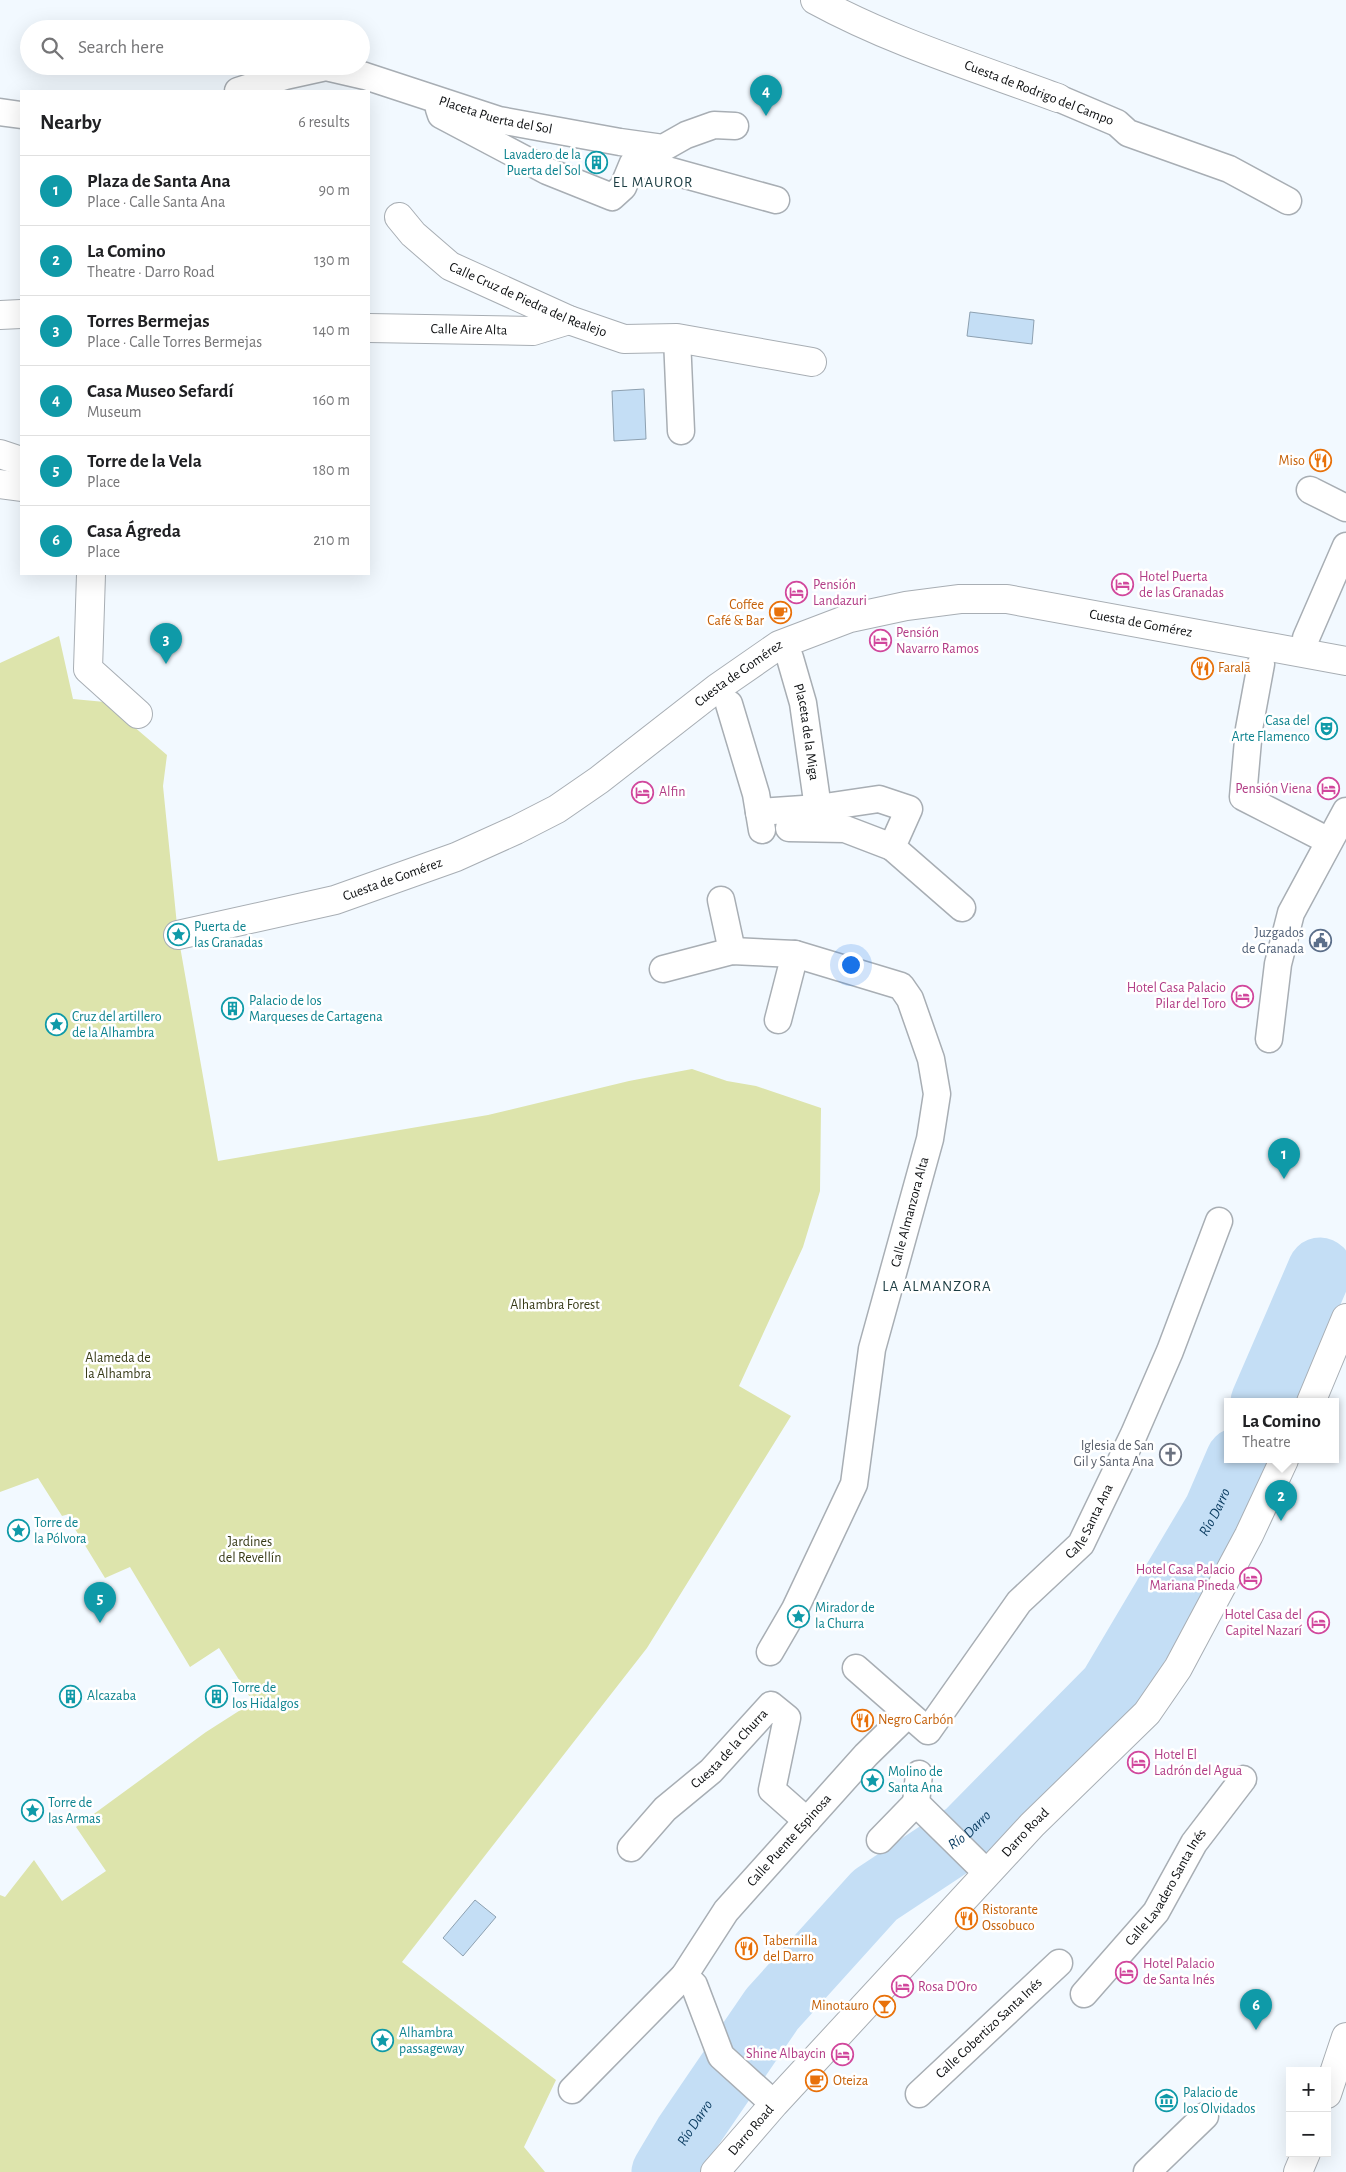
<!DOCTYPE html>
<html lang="en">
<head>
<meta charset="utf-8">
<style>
  body { margin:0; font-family:"Alegreya Sans",sans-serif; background:#f2f2f2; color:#202124 }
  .controls { position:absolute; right:15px; bottom:15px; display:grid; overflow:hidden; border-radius:0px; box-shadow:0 5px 20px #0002 }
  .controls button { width:45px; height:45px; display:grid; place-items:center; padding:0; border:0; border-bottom:1px solid #e0e0e0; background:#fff; color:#202124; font:25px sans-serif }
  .you { position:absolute; left:850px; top:964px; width:18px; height:18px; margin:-12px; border:4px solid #fff; border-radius:50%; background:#1a73e8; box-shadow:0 0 0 8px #1a73e833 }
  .badge { display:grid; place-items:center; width:32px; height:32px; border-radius:50%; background:#418793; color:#fff; font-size:16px; font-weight:700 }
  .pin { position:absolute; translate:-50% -41px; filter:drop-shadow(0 1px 2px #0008) }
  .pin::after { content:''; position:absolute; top:26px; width:18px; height:15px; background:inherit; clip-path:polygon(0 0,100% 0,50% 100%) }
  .popup { position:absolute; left:1224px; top:1398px; width:115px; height:65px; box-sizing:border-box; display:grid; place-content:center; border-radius:0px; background:#fff; filter:drop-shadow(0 1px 4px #0005); font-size:16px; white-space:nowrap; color:#757577 }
  .popup b { font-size:19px; color:#202124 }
  .popup::after { content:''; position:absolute; left:50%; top:100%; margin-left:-10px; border:10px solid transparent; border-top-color:#fff }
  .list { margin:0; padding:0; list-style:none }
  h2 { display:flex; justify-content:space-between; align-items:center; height:65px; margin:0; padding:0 20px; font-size:21px }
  h2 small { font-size:16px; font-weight:400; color:#757577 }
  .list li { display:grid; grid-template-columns:32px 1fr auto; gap:15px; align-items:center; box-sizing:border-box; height:70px; padding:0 20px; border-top:1px solid #e0e0e0 }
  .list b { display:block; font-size:19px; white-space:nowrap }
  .list p { margin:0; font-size:16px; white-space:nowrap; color:#757577 }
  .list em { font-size:16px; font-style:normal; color:#757577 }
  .icon { flex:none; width:28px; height:28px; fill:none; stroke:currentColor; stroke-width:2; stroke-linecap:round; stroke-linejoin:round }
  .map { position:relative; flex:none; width:1346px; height:2172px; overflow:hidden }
  .search { position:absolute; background:#fff; box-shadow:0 5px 20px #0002; left:20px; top:20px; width:350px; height:55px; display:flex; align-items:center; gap:12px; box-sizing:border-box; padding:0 18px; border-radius:28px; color:#757577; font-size:19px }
  .panel { position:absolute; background:#fff; box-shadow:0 5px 20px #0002; left:20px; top:90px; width:350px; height:485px; border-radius:0px }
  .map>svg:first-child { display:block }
  .green { fill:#dde4ac }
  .water { fill:#c4def5; stroke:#8da0b0 }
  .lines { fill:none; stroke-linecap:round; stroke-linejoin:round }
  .river { stroke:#c4def5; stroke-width:65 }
  .pedestrian-casing { stroke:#a8aeb4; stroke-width:29 }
  .minor-casing { stroke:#a8aeb4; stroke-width:30 }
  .tertiary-casing { stroke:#a8aeb4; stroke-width:30 }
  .pedestrian { stroke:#fff; stroke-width:26 }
  .minor { stroke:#fff; stroke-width:28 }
  .tertiary { stroke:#fff; stroke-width:28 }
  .labels { text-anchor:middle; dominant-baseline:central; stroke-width:5; stroke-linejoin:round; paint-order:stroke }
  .street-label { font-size:14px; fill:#0c0e10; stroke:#fff }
  .culture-label { font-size:14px; fill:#0d838f; stroke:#fff; text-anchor:start }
  .food-label { font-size:14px; fill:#c56008; stroke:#fff; text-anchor:start }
  .hotel-label { font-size:14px; fill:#b23c85; stroke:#fff; text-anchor:start }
  .service-label { font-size:14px; fill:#4e5e75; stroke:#fff; text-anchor:end }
  .park-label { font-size:14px; fill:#373a17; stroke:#fff }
  .worship-label { font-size:14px; fill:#5b616d; stroke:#fff; text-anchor:end }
  .neighbourhood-label { font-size:15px; letter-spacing:1px; fill:#1b3c42; stroke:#fff }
  .water-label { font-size:15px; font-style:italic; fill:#07395e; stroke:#fff }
</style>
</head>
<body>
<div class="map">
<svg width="1346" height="2172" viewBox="0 0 1346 2172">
  <rect width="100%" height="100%" fill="#f2f9ff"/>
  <path class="green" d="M59 636 73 699 105 702 167 755 163 786 178 935 218 1161 488 1115 629 1081 692 1069 727 1081 756 1086 821 1108 820 1191 803 1247 739 1386 791 1416 647 1648 402 1962 556 2080 524 2147 545 2172H0V1895L5 1897 34 1860 62 1901 106 1871 76 1827 206 1732 253 1702 219 1648 190 1667 130 1567 105 1578 75 1529 69 1514 62 1516 38 1478 0 1492V663Z"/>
  <g class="water">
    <path d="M970 312 1034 320 1032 344 967 336Z"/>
    <path d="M644 389 646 439 614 441 612 391Z"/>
    <path d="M475 1900 496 1917 463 1956 443 1938Z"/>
  </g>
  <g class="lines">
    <g class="river">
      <path d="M1263 1402 1320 1270"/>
      <path id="s1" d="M664 2172 686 2135 772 2009 875 1895 967 1834 1111 1688 1216 1511 1238 1460"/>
    </g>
    <defs>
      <g id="pedestrian">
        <path id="s2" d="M238 91 285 76 326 67 365 76 499 120 620 142 663 148 686 135 714 125 735 126"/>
        <path d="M1058 98 1117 123 1128 133 1229 169 1288 201"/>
        <path d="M439 109 441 115 547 171 612 197 623 187 633 163 660 168 776 200"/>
        <path d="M0 112 21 115"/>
        <path d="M677 338 681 431"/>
        <path d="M1310 490 1346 508"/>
        <path d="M1306 638 1346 546"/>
        <path id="s3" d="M790 658 803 703 818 808 879 799 909 809 892 847 962 908"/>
        <path d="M1261 664 1249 729 1243 797 1329 841"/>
        <path d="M729 704 756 794 762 830"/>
        <path d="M759 812 818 808"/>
        <path d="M789 828 845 829 892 847"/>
        <path d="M721 900 732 951"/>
        <path d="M663 969 732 951 795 954 901 986 910 999 931 1059 937 1094 930 1139 872 1349 854 1484 795 1609 770 1652"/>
        <path d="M778 1020 795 954"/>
        <path d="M1269 1039 1278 964 1291 913 1346 811"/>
        <path id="s4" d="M856 1668 928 1731 1019 1602 1081 1544 1134 1434 1170 1351 1219 1221"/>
        <path d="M919 1774 916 1803 987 1873"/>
        <path d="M880 1840 916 1803"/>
        <path id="s5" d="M631 1848 665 1809 711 1771 771 1705 787 1718 772 1790 807 1821"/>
        <path d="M684 1976 694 1985 721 2056 774 2104"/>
        <path id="s6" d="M1084 1994 1156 1912 1194 1843 1243 1779"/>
        <path id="s7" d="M572 2090 684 1976 726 1911 866 1755 908 1714"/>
        <path id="s8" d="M919 2094 1059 1963"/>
        <path d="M1147 2172 1205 2116"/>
      </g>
      <g id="minor">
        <path d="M815 0C892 42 977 68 1058 98"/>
        <path id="s9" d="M399 217 413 234 450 266 569 320 624 339 677 338 812 362"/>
        <path d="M0 315 21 314"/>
        <path id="s10" d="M369 328 533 331 569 320"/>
        <path d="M0 454 21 461"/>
        <path d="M0 484 21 487"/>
        <path d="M91 574 88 669 138 714"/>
        <path id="s11" d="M178 935 335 900 456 857 516 830 557 809 599 780 717 688 779 645 850 618 906 606 960 599H1007L1346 661"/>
        <path d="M1327 2094 1346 2037"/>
        <path d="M1298 2172 1306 2153"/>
      </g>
      <g id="tertiary">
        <path d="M1311 1402 1346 1318"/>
        <path id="s12" d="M715 2172 774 2104 1032 1825 1147 1713 1178 1668 1249 1535 1284 1460"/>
      </g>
    </defs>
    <use href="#pedestrian" class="pedestrian-casing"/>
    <use href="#minor" class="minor-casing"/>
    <use href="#tertiary" class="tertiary-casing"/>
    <use href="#pedestrian" class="pedestrian"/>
    <use href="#minor" class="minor"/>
    <use href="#tertiary" class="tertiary"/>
  </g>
  <defs>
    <symbol id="building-ring" viewBox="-11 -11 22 22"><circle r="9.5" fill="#fff" stroke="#0f9aa8" stroke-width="1.5"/><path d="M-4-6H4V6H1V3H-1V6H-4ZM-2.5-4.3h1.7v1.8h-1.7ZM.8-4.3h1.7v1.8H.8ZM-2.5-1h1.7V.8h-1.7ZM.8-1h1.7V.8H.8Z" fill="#0f9aa8"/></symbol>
    <symbol id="restaurant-ring" viewBox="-11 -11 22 22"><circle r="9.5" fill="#fff" stroke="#e8710a" stroke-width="1.5"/><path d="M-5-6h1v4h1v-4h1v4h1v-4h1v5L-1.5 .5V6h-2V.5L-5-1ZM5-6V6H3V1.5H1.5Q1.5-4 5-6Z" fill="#e8710a"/></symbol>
    <symbol id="hotel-ring" viewBox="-11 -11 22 22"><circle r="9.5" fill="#fff" stroke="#d1479c" stroke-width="1.5"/><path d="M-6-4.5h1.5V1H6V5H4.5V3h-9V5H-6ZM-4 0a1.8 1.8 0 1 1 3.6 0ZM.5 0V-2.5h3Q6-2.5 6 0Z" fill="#d1479c"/></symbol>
    <symbol id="cafe-ring" viewBox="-11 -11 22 22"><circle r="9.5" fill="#fff" stroke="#e8710a" stroke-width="1.5"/><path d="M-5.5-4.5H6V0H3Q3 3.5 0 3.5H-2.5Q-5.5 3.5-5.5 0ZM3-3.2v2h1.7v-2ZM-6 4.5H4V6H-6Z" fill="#e8710a"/></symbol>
    <symbol id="theatre-ring" viewBox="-11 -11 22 22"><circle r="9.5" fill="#fff" stroke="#0f9aa8" stroke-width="1.5"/><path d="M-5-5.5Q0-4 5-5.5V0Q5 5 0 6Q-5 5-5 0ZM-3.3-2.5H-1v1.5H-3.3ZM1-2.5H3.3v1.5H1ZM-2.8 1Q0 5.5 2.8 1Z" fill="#0f9aa8"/></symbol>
    <symbol id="sight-ring" viewBox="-11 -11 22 22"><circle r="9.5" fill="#fff" stroke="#0f9aa8" stroke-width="1.5"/><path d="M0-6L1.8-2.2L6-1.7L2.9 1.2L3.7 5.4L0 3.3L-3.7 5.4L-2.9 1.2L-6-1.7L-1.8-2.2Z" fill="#0f9aa8"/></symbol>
    <symbol id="civic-ring" viewBox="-11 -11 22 22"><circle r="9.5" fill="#fff" stroke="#5c6f8a" stroke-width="1.5"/><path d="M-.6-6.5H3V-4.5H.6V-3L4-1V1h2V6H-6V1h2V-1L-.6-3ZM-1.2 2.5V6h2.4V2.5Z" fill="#5c6f8a"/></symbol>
    <symbol id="church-ring" viewBox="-11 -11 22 22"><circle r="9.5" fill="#fff" stroke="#6b7280" stroke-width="1.5"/><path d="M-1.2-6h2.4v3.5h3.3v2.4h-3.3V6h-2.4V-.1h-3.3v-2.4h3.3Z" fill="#6b7280"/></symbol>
    <symbol id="bar-ring" viewBox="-11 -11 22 22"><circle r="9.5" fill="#fff" stroke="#e8710a" stroke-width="1.5"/><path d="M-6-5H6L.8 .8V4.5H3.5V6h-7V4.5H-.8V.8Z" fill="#e8710a"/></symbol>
    <symbol id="museum-ring" viewBox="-11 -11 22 22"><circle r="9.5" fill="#fff" stroke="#0f9aa8" stroke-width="1.5"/><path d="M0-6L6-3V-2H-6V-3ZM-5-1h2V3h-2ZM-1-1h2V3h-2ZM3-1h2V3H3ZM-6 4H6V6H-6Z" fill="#0f9aa8"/></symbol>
  </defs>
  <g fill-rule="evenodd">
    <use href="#building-ring" x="584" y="150" width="25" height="25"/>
    <use href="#restaurant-ring" x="1308" y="448" width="25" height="25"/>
    <use href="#hotel-ring" x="1110" y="572" width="25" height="25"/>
    <use href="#hotel-ring" x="784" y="580" width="25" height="25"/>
    <use href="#cafe-ring" x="768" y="600" width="25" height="25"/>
    <use href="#hotel-ring" x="868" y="628" width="25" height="25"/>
    <use href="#restaurant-ring" x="1190" y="656" width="25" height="25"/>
    <use href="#theatre-ring" x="1314" y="716" width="25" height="25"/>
    <use href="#hotel-ring" x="1316" y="776" width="25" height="25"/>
    <use href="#hotel-ring" x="630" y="780" width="25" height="25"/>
    <use href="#sight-ring" x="166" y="922" width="25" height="25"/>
    <use href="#civic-ring" x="1308" y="928" width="25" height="25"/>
    <use href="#hotel-ring" x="1230" y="984" width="25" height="25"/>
    <use href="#building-ring" x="220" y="996" width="25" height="25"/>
    <use href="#sight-ring" x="44" y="1012" width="25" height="25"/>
    <use href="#church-ring" x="1158" y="1442" width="25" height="25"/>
    <use href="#sight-ring" x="6" y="1518" width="25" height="25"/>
    <use href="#hotel-ring" x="1238" y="1566" width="25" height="25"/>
    <use href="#sight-ring" x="786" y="1604" width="25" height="25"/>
    <use href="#hotel-ring" x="1306" y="1610" width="25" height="25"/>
    <use href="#building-ring" x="58" y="1684" width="25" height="25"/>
    <use href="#building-ring" x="204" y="1684" width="25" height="25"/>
    <use href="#restaurant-ring" x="850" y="1708" width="25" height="25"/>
    <use href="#hotel-ring" x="1126" y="1750" width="25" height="25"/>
    <use href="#sight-ring" x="860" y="1768" width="25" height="25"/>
    <use href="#sight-ring" x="20" y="1798" width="25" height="25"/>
    <use href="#restaurant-ring" x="954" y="1906" width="25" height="25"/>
    <use href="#restaurant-ring" x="734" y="1936" width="25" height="25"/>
    <use href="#hotel-ring" x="1114" y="1960" width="25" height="25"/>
    <use href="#hotel-ring" x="890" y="1974" width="25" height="25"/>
    <use href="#bar-ring" x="872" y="1994" width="25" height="25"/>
    <use href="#sight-ring" x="370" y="2028" width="25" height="25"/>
    <use href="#hotel-ring" x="830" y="2042" width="25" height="25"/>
    <use href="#cafe-ring" x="804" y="2068" width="25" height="25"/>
    <use href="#museum-ring" x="1154" y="2088" width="25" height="25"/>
  </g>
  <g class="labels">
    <g class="street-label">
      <text transform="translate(1039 93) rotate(21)">Cuesta de Rodrigo del Campo</text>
      <text stroke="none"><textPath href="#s2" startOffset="268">Placeta Puerta del Sol</textPath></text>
      <text stroke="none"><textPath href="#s9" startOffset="156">Calle Cruz de Piedra del Realejo</textPath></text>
      <text stroke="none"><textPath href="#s10" startOffset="100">Calle Aire Alta</textPath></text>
      <text stroke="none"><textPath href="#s11" startOffset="1048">Cuesta de Gomérez</textPath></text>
      <text stroke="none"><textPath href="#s11" startOffset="628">Cuesta de Gomérez</textPath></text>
      <text stroke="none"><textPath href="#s3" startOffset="76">Placeta de la Miga</textPath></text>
      <text stroke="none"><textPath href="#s11" startOffset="222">Cuesta de Gomérez</textPath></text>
      <text transform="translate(910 1212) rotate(-75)">Calle Almanzora Alta</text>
      <text stroke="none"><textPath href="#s4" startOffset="362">Calle Santa Ana</textPath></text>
      <text stroke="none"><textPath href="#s5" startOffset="140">Cuesta de la Churra</textPath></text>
      <text stroke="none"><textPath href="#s12" startOffset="460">Darro Road</textPath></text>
      <text stroke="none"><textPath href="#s7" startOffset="332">Calle Puente Espinosa</textPath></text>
      <text stroke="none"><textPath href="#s6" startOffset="135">Calle Lavadero Santa Inés</textPath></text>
      <text stroke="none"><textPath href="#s8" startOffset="96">Calle Cobertizo Santa Inés</textPath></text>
      <text stroke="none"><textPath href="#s12" startOffset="55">Darro Road</textPath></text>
    </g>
    <g class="culture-label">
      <text x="581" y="155" text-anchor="end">Lavadero de la<tspan x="581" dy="16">Puerta del Sol</tspan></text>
      <text x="1310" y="721" text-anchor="end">Casa del<tspan x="1310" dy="16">Arte Flamenco</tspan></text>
      <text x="194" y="927">Puerta de<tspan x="194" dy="16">las Granadas</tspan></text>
      <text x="249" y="1001">Palacio de los<tspan x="249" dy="16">Marqueses de Cartagena</tspan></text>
      <text x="72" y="1017">Cruz del artillero<tspan x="72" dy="16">de la Alhambra</tspan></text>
      <text x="34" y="1523">Torre de<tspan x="34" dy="16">la Pólvora</tspan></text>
      <text x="815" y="1608">Mirador de<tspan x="815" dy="16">la Churra</tspan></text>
      <text x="232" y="1688">Torre de<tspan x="232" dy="16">los Hidalgos</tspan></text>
      <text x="87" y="1696">Alcazaba</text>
      <text x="888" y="1772">Molino de<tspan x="888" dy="16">Santa Ana</tspan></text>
      <text x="48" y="1803">Torre de<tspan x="48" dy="16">las Armas</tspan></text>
      <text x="399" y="2033">Alhambra<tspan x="399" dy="16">passageway</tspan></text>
      <text x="1183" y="2093">Palacio de<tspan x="1183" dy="16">los Olvidados</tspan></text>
    </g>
    <g class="food-label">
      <text x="1305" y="461" text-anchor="end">Miso</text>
      <text x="764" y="605" text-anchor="end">Coffee<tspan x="764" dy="16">Café &amp; Bar</tspan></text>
      <text x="1218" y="668">Faralā</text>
      <text x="878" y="1720">Negro Carbón</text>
      <text x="982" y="1910">Ristorante<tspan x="982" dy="16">Ossobuco</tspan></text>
      <text x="763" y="1941">Tabernilla<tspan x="763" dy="16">del Darro</tspan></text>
      <text x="869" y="2006" text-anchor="end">Minotauro</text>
      <text x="833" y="2081">Oteiza</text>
    </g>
    <g class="hotel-label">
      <text x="1139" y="577">Hotel Puerta<tspan x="1139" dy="16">de las Granadas</tspan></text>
      <text x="813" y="585">Pensión<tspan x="813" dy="16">Landazuri</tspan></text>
      <text x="896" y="633">Pensión<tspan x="896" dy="16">Navarro Ramos</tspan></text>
      <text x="1312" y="789" text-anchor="end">Pensión Viena</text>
      <text x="659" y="792">Alfin</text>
      <text x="1226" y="988" text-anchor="end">Hotel Casa Palacio<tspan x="1226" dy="16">Pilar del Toro</tspan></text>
      <text x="1235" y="1570" text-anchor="end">Hotel Casa Palacio<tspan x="1235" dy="16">Mariana Pineda</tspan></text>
      <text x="1302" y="1615" text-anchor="end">Hotel Casa del<tspan x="1302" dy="16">Capitel Nazarí</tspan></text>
      <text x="1154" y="1755">Hotel El<tspan x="1154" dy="16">Ladrón del Agua</tspan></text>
      <text x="1143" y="1964">Hotel Palacio<tspan x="1143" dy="16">de Santa Inés</tspan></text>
      <text x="918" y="1987">Rosa D'Oro</text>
      <text x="826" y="2054" text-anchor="end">Shine Albaycin</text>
    </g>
    <g class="service-label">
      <text x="1304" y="933">Juzgados<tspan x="1304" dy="16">de Granada</tspan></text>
    </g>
    <g class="park-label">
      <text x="555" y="1305">Alhambra Forest</text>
      <text x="118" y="1358">Alameda de<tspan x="118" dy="16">la Alhambra</tspan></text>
      <text x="250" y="1542">Jardines<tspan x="250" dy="16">del Revellín</tspan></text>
    </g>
    <g class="worship-label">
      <text x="1154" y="1446">Iglesia de San<tspan x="1154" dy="16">Gil y Santa Ana</tspan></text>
    </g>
    <g class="neighbourhood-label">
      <text x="653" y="182">EL MAUROR</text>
      <text x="937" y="1286">LA ALMANZORA</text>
    </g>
    <g class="water-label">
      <text stroke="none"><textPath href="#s1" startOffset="869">Río Darro</textPath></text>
      <text stroke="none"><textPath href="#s1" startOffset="464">Río Darro</textPath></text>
      <text stroke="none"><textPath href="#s1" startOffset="58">Río Darro</textPath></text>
    </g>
  </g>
</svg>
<div class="controls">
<button>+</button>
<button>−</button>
</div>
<div class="you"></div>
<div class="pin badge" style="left:1284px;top:1179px;background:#0f9aa8">1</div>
<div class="pin badge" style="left:1281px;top:1521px;background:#0f9aa8">2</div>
<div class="popup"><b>La Comino</b>Theatre</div>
<div class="pin badge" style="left:166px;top:664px;background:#0f9aa8">3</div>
<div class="pin badge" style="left:766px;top:116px;background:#0f9aa8">4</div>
<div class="pin badge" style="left:100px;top:1623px;background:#0f9aa8">5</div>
<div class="pin badge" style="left:1256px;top:2030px;background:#0f9aa8">6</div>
<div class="search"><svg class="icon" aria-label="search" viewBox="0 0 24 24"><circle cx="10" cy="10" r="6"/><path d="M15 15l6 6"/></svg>Search here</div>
<section class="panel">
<h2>Nearby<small>6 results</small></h2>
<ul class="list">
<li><span class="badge" style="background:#0f9aa8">1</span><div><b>Plaza de Santa Ana</b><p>Place · Calle Santa Ana</p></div><em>90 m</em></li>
<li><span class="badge" style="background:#0f9aa8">2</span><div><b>La Comino</b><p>Theatre · Darro Road</p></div><em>130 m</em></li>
<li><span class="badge" style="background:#0f9aa8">3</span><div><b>Torres Bermejas</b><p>Place · Calle Torres Bermejas</p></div><em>140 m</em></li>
<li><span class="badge" style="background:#0f9aa8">4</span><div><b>Casa Museo Sefardí</b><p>Museum</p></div><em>160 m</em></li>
<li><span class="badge" style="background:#0f9aa8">5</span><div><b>Torre de la Vela</b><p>Place</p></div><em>180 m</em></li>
<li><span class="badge" style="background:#0f9aa8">6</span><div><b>Casa Ágreda</b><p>Place</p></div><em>210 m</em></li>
</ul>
</section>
</div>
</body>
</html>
